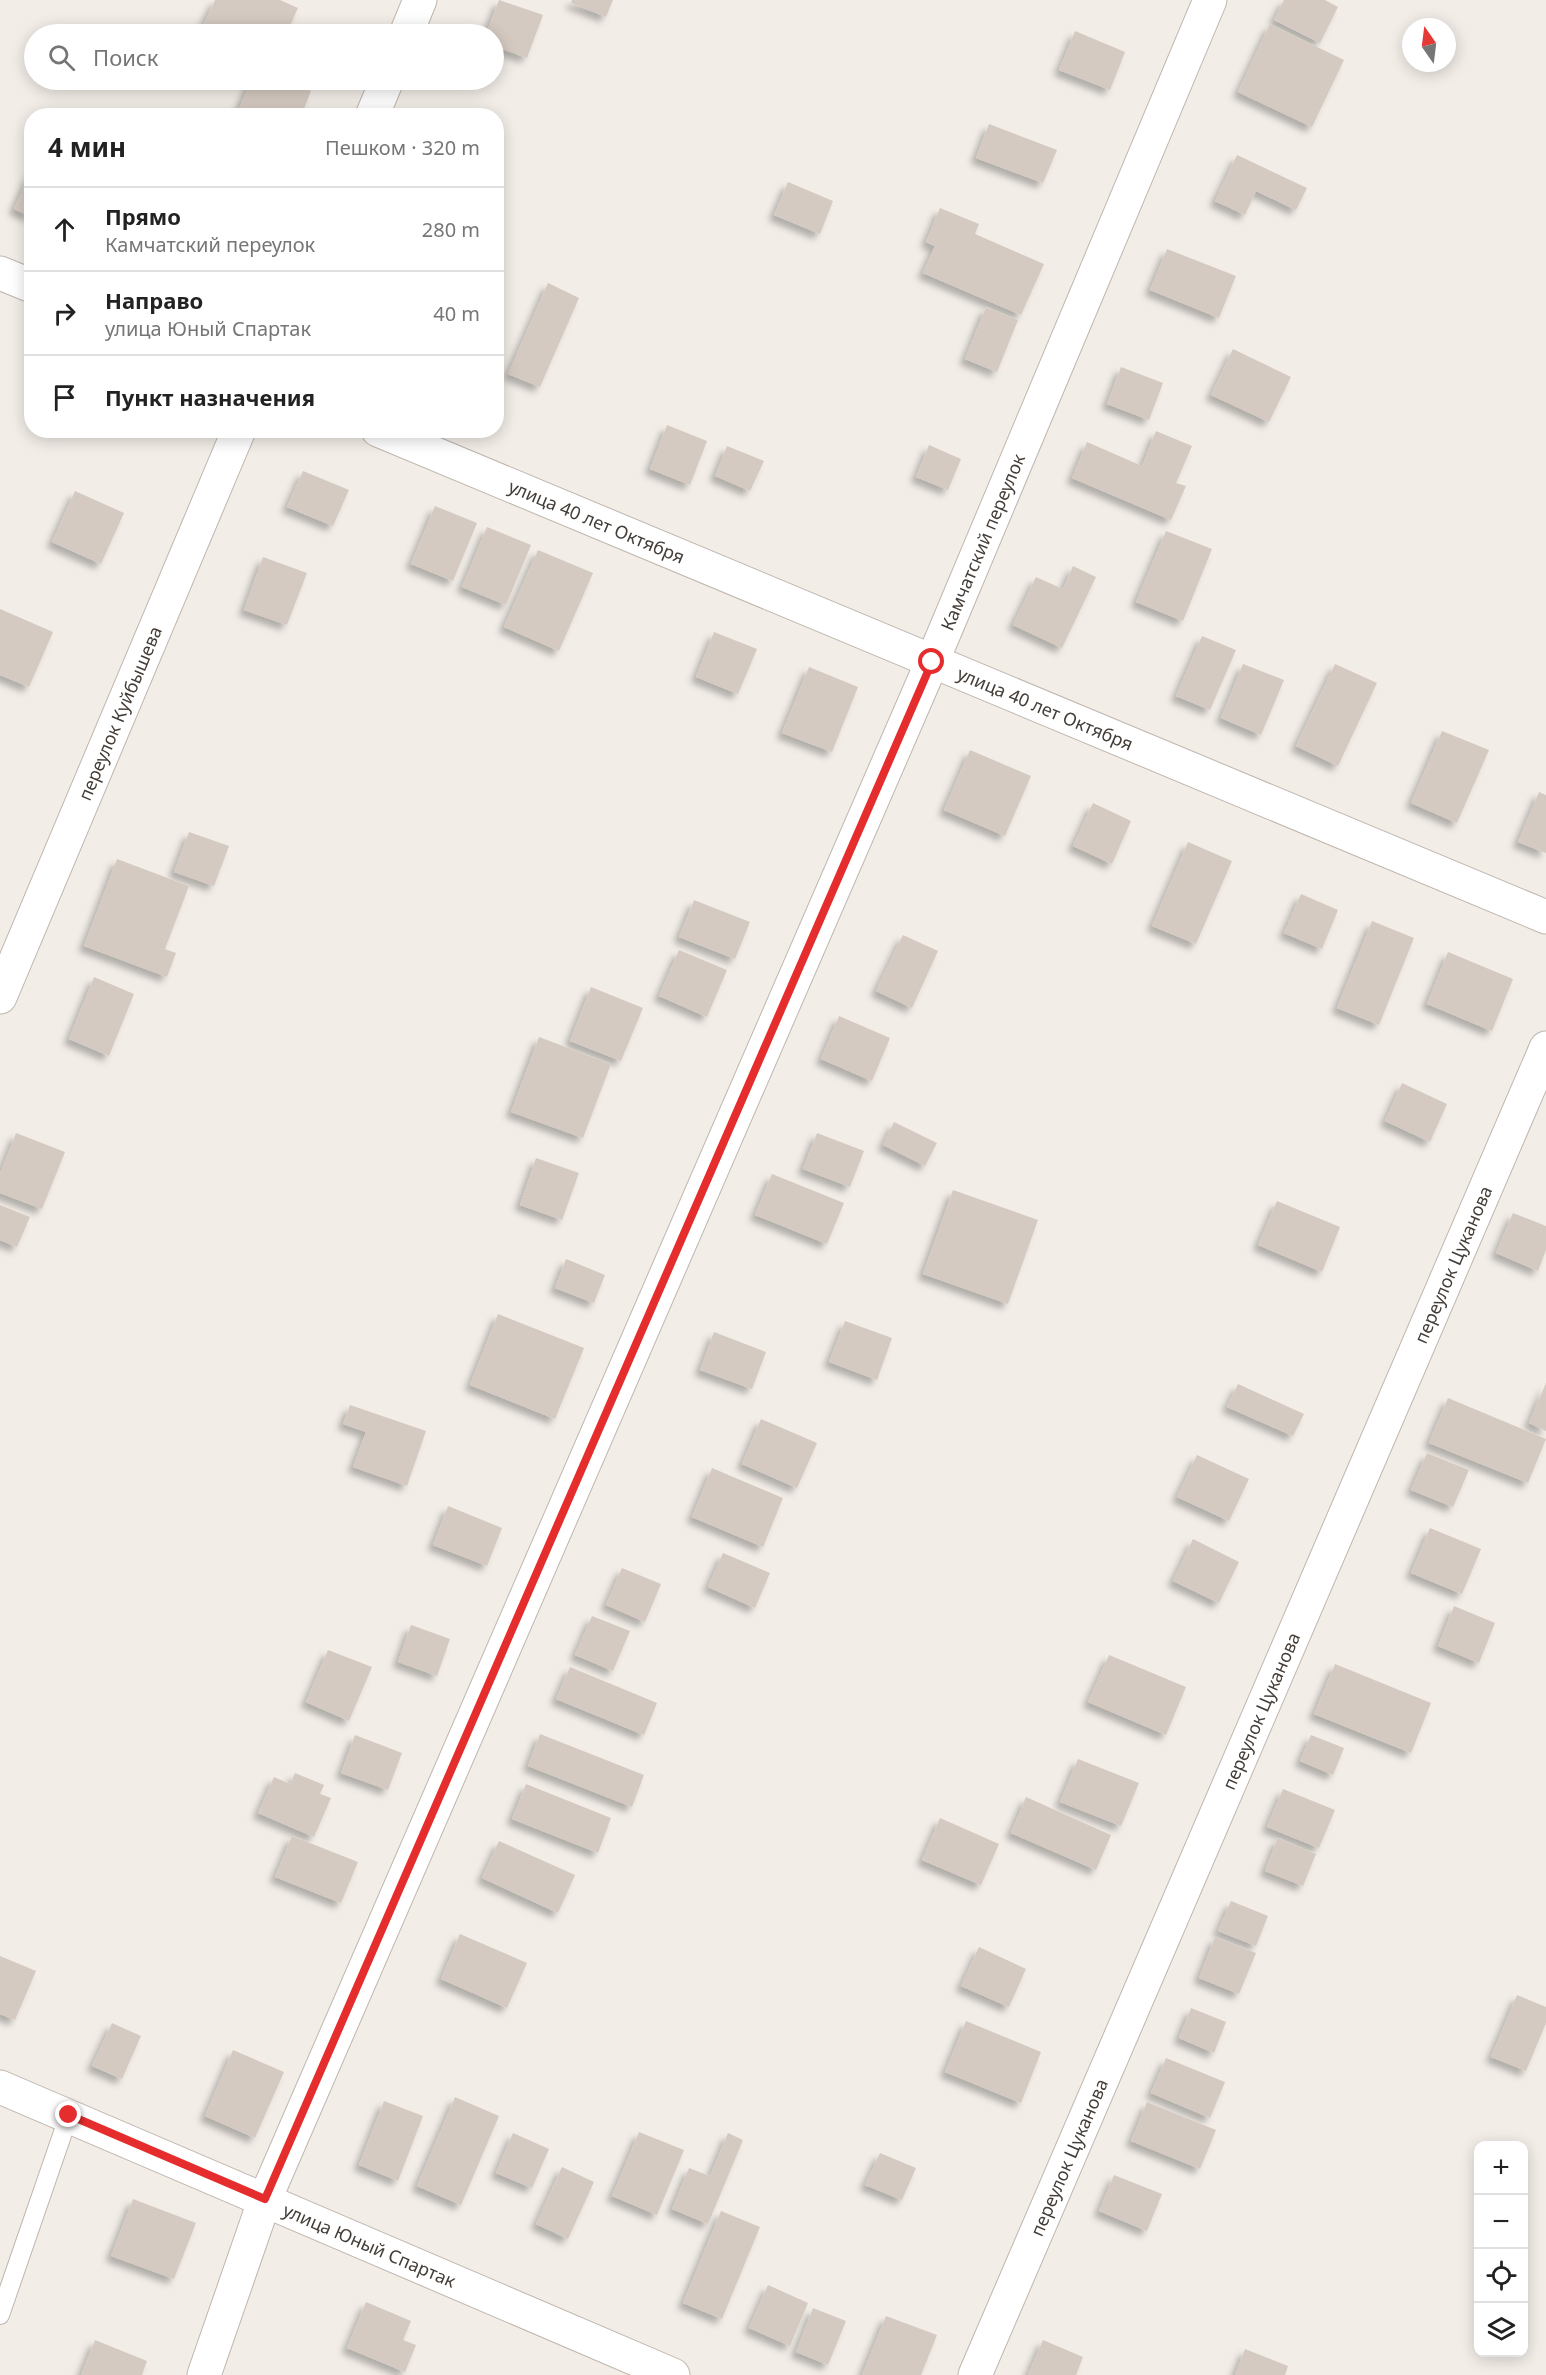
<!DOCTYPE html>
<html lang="ru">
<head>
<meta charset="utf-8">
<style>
  body { margin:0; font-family:"Noto Sans",sans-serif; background:#f2f2f2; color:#222 }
  .controls { position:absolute; right:18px; bottom:18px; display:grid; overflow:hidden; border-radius:12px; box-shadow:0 3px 15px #0003 }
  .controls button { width:54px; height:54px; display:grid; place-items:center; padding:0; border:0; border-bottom:2px solid #e0e0e0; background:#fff; color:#222; font:30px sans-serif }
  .compass { position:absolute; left:1402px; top:18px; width:54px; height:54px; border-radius:50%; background:#fff; box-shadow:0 3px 15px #0003; rotate:346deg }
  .stop { position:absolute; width:18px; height:18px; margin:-14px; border:4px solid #e42d2c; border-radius:50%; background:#fff }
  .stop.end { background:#e42d2c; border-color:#fff; box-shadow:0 2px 6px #0008 }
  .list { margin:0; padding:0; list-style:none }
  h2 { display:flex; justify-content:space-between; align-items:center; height:78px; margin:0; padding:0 24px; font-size:26px }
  h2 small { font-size:20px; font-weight:400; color:#767676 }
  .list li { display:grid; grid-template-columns:39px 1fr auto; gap:18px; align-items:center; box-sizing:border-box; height:84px; padding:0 24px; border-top:2px solid #e0e0e0 }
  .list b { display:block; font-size:22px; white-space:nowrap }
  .list p { margin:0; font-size:20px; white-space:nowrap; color:#767676 }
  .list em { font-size:20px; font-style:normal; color:#767676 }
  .icon { flex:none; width:33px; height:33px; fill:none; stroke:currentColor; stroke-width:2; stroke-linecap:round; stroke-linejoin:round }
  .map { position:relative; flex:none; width:1546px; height:2375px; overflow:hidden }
  .search { position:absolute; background:#fff; box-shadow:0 3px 15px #0003; left:24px; top:24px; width:480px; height:66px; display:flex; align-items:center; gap:15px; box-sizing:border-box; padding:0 21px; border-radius:33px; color:#767676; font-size:22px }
  .panel { position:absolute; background:#fff; box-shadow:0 3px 15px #0003; left:24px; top:108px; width:480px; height:330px; border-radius:24px }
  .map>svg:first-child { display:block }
  .building { fill:#d5cac1; filter:url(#shadow) }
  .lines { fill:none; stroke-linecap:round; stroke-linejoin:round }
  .lane-casing { stroke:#bfb6ae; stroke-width:20 }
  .street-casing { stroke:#bfb6ae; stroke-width:35 }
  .lane { stroke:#fff; stroke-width:18 }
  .street { stroke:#fff; stroke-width:33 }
  .route { stroke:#e42d2c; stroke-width:8 }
  .labels { text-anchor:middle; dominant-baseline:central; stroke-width:6; stroke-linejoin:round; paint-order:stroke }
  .street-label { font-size:18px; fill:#443d37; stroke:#fff }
</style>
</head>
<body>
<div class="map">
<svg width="1546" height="2375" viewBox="0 0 1546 2375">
  <defs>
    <filter id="shadow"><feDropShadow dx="-5.5" dy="5.5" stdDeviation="3" flood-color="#0004"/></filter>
  </defs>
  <rect width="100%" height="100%" fill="#f2ede7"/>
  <g class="building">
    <path d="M215 0H280L298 8 286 34H206L200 32Z"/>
    <path d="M499 0 543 15 527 58 494 46V34H486Z"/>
    <path d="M572 0H613L606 17 571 3Z"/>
    <path d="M1284 0H1325L1338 7 1320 43 1274 20Z"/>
    <path d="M1270 24 1344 60 1312 127 1238 92Z"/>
    <path d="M1075 31 1125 52 1110 90 1059 70Z"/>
    <path d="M251 80H285L311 91 301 116H236Z"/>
    <path d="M989 124 1057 150 1043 183 976 158Z"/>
    <path d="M1237 155 1307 188 1296 210 1256 191 1245 215 1215 201Z"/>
    <path d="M32 169V217L14 209Z"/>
    <path d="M788 182 833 201 820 234 774 215Z"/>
    <path d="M940 208 979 224 975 234 1044 264 1021 315 923 273 935 246 926 242Z"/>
    <path d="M1167 249 1236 276 1219 318 1150 290Z"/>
    <path d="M548 283 579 298 540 387 508 374Z"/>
    <path d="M986 307 1018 320 997 372 965 359Z"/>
    <path d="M1233 349 1291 377 1269 422 1211 395Z"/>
    <path d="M1121 367 1163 383 1149 420 1107 404Z"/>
    <path d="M667 425 707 441 690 485 650 469Z"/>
    <path d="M1156 431 1192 446 1176 483 1186 486 1171 520 1072 478 1087 442 1142 466Z"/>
    <path d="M929 445 961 459 948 490 916 477Z"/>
    <path d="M727 446 764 461 750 491 715 476Z"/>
    <path d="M303 471 349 490 333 526 287 507Z"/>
    <path d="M75 491 124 513 101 564 52 542Z"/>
    <path d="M435 506 477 523 453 581 411 564Z"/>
    <path d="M487 527 531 545 506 605 462 587Z"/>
    <path d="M1166 531 1212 549 1183 621 1136 602Z"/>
    <path d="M538 550 593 573 559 651 504 627Z"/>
    <path d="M263 557 307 573 287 625 244 610Z"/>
    <path d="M1073 566 1096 577 1062 648 1013 625 1036 577 1063 589Z"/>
    <path d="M0 609 53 632 29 687 0 675Z"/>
    <path d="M714 632 757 649 738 694 696 677Z"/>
    <path d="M1202 636 1236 650 1210 710 1176 696Z"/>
    <path d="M1243 664 1284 680 1261 735 1221 718Z"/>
    <path d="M1335 664 1377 683 1338 766 1296 746Z"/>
    <path d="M809 667 858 687 832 752 782 733Z"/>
    <path d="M1442 731 1489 750 1457 823 1411 803Z"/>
    <path d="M970 750 1031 776 1005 836 944 810Z"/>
    <path d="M1539 792 1546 795V853L1518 842Z"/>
    <path d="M1093 803 1131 821 1112 864 1073 846Z"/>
    <path d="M189 832 229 846 214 886 174 872Z"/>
    <path d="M1188 842 1232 861 1196 944 1152 926Z"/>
    <path d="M117 859 189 886 165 949 176 953 167 977 84 946Z"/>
    <path d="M1301 894 1338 910 1322 949 1284 933Z"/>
    <path d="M694 900 750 922 735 959 679 937Z"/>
    <path d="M1372 921 1414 938 1379 1025 1337 1008Z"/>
    <path d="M903 935 938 951 912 1008 876 991Z"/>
    <path d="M679 950 727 970 707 1017 659 996Z"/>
    <path d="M1448 952 1513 979 1492 1031 1427 1004Z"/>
    <path d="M94 977 134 994 109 1056 69 1039Z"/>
    <path d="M591 987 643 1008 621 1061 570 1041Z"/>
    <path d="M839 1016 890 1038 872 1081 821 1059Z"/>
    <path d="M539 1037 611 1064 583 1138 511 1112Z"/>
    <path d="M1402 1083 1447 1104 1430 1142 1385 1121Z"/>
    <path d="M894 1122 937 1143 925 1166 883 1145Z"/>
    <path d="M16 1133 65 1152 42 1209 0 1193V1174Z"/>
    <path d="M817 1133 864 1151 850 1187 803 1169Z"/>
    <path d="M536 1158 579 1173 562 1220 520 1205Z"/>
    <path d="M772 1174 844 1203 827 1244 755 1215Z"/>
    <path d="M953 1190 1038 1220 1008 1304 923 1274Z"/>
    <path d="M1277 1201 1340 1227 1322 1272 1258 1245Z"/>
    <path d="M0 1205 30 1217 17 1247 0 1240Z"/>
    <path d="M1513 1213 1546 1226V1250L1538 1271 1496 1253Z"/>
    <path d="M566 1259 605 1275 594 1303 555 1288Z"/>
    <path d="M498 1314 584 1348 555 1419 470 1385Z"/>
    <path d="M845 1321 892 1338 877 1380 829 1362Z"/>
    <path d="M714 1332 766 1352 752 1389 700 1370Z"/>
    <path d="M1546 1383V1431L1529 1423Z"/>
    <path d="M1238 1384 1304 1414 1293 1436 1227 1407Z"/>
    <path d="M1448 1398 1546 1439 1528 1483 1429 1443Z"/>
    <path d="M350 1405 426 1431 407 1486 353 1467 366 1432 343 1424Z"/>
    <path d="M761 1419 817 1443 797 1488 742 1464Z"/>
    <path d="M1427 1453 1469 1470 1453 1507 1411 1490Z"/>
    <path d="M1197 1455 1249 1479 1229 1521 1177 1497Z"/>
    <path d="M712 1468 783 1498 763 1547 692 1517Z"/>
    <path d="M448 1506 502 1528 487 1566 433 1545Z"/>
    <path d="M1430 1528 1481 1549 1462 1594 1411 1573Z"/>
    <path d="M1193 1539 1239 1562 1219 1603 1173 1581Z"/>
    <path d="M723 1553 770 1573 755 1608 708 1587Z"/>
    <path d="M622 1568 661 1584 645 1622 606 1605Z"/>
    <path d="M1454 1606 1495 1623 1479 1663 1438 1646Z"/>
    <path d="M592 1616 630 1631 613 1671 575 1655Z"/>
    <path d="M411 1625 450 1639 437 1676 398 1662Z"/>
    <path d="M328 1650 372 1667 349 1721 306 1702Z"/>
    <path d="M1109 1655 1186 1687 1166 1735 1088 1702Z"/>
    <path d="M1335 1664 1431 1703 1411 1753 1314 1714Z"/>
    <path d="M570 1667 657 1703 644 1735 556 1699Z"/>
    <path d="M540 1734 644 1775 632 1807 528 1766Z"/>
    <path d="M355 1735 402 1753 388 1790 341 1773Z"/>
    <path d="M1311 1735 1344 1748 1333 1775 1300 1761Z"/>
    <path d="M1078 1759 1139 1783 1121 1826 1060 1802Z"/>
    <path d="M295 1773 324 1785 320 1794 331 1798 314 1837 258 1813 274 1777 290 1784Z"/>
    <path d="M526 1784 611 1818 598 1853 512 1819Z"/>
    <path d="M1283 1789 1335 1810 1319 1848 1267 1827Z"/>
    <path d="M1026 1797 1111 1835 1096 1870 1011 1833Z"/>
    <path d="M940 1818 999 1844 981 1885 922 1860Z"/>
    <path d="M292 1836 358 1862 341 1903 275 1877Z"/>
    <path d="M1278 1838 1316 1854 1303 1886 1265 1871Z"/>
    <path d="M499 1841 575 1875 558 1913 482 1878Z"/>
    <path d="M1231 1901 1268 1916 1256 1946 1218 1931Z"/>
    <path d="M460 1934 527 1963 507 2008 441 1979Z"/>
    <path d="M1215 1937 1256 1953 1239 1994 1199 1978Z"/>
    <path d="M979 1947 1026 1969 1009 2007 961 1986Z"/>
    <path d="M0 1956 36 1971 15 2020 0 2014Z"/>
    <path d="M1517 1995 1546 2007V2023L1526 2071 1491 2057Z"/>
    <path d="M1191 2008 1226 2022 1214 2053 1179 2038Z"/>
    <path d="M966 2021 1041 2052 1021 2103 945 2072Z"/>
    <path d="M112 2023 141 2036 122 2079 92 2066Z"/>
    <path d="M233 2050 284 2072 255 2138 205 2116Z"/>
    <path d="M1166 2058 1225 2082 1210 2118 1151 2093Z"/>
    <path d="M455 2097 499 2116 461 2205 417 2186Z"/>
    <path d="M384 2101 423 2116 398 2181 359 2165Z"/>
    <path d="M1147 2102 1216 2130 1200 2169 1131 2141Z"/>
    <path d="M639 2132 684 2150 657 2215 612 2196Z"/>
    <path d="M513 2133 549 2149 532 2188 496 2173Z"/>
    <path d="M728 2133 743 2140 708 2224 672 2209 689 2168 710 2176Z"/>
    <path d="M880 2153 916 2168 902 2200 865 2185Z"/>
    <path d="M562 2167 594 2182 568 2239 536 2224Z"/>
    <path d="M1114 2175 1162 2194 1147 2231 1099 2211Z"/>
    <path d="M133 2199 196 2223 174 2279 111 2256Z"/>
    <path d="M721 2211 760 2227 722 2319 683 2303Z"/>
    <path d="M768 2285 808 2303 790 2346 749 2328Z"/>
    <path d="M366 2302 411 2321 403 2340 416 2345 405 2372 347 2348Z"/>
    <path d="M813 2308 846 2321 828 2365 796 2352Z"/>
    <path d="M886 2316 937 2335 921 2375H862Z"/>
    <path d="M95 2340 147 2361 142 2375H81Z"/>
    <path d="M1043 2340 1083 2357 1076 2375H1028Z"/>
    <path d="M1245 2349 1288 2366 1285 2375H1235Z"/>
  </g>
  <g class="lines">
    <defs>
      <path id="lane" d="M0 2315 69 2115"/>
      <g id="street">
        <path d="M406 34 420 0"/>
        <path d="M372 116 387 80"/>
        <path d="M0 273 32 286"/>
        <path id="s1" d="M378 430 1546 917"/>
        <path id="s2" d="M0 997 239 430"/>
        <path id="s3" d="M0 2087 673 2375"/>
        <path id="s4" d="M204 2375 265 2199 932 662 1210 0"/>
        <path id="s5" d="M975 2375 1546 1048"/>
      </g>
    </defs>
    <use href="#lane" class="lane-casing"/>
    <use href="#street" class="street-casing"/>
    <use href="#lane" class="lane"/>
    <use href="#street" class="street"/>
  </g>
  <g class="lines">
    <path class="route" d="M69 2115 265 2199 932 662"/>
  </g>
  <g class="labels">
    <g class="street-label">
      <text stroke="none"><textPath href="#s1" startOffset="237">улица 40 лет Октября</textPath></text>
      <text stroke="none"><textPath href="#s4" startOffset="1992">Камчатский переулок</textPath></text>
      <text stroke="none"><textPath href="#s1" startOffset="723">улица 40 лет Октября</textPath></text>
      <text stroke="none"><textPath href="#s2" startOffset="308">переулок Куйбышева</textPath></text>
      <text stroke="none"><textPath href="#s5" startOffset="1209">переулок Цуканова</textPath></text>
      <text stroke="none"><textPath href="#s5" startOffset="723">переулок Цуканова</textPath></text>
      <text stroke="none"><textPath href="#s5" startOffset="237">переулок Цуканова</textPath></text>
      <text stroke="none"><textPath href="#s3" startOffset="402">улица Юный Спартак</textPath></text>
    </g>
  </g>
</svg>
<div class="controls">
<button>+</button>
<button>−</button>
<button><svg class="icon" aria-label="locate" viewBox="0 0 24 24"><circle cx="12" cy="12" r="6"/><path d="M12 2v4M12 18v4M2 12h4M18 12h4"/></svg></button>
<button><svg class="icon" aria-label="layers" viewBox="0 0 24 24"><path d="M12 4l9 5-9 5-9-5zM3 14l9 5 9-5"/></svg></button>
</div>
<svg class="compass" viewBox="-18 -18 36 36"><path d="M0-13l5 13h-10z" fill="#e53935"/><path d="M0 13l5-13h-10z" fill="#767676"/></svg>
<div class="stop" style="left:932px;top:662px"></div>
<div class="stop end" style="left:69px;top:2115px"></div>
<div class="search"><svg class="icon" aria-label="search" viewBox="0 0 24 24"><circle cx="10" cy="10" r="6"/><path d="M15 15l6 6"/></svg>Поиск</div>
<section class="panel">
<h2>4 мин<small>Пешком · 320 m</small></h2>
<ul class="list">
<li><svg class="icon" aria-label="ahead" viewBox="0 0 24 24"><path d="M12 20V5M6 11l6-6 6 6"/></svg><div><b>Прямо</b><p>Камчатский переулок</p></div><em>280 m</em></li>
<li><svg class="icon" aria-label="right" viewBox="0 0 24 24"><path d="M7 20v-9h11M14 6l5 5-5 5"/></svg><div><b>Направо</b><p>улица Юный Спартак</p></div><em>40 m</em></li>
<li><svg class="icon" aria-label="arrive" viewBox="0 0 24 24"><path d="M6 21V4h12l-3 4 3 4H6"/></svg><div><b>Пункт назначения</b></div></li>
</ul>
</section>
</div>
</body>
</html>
